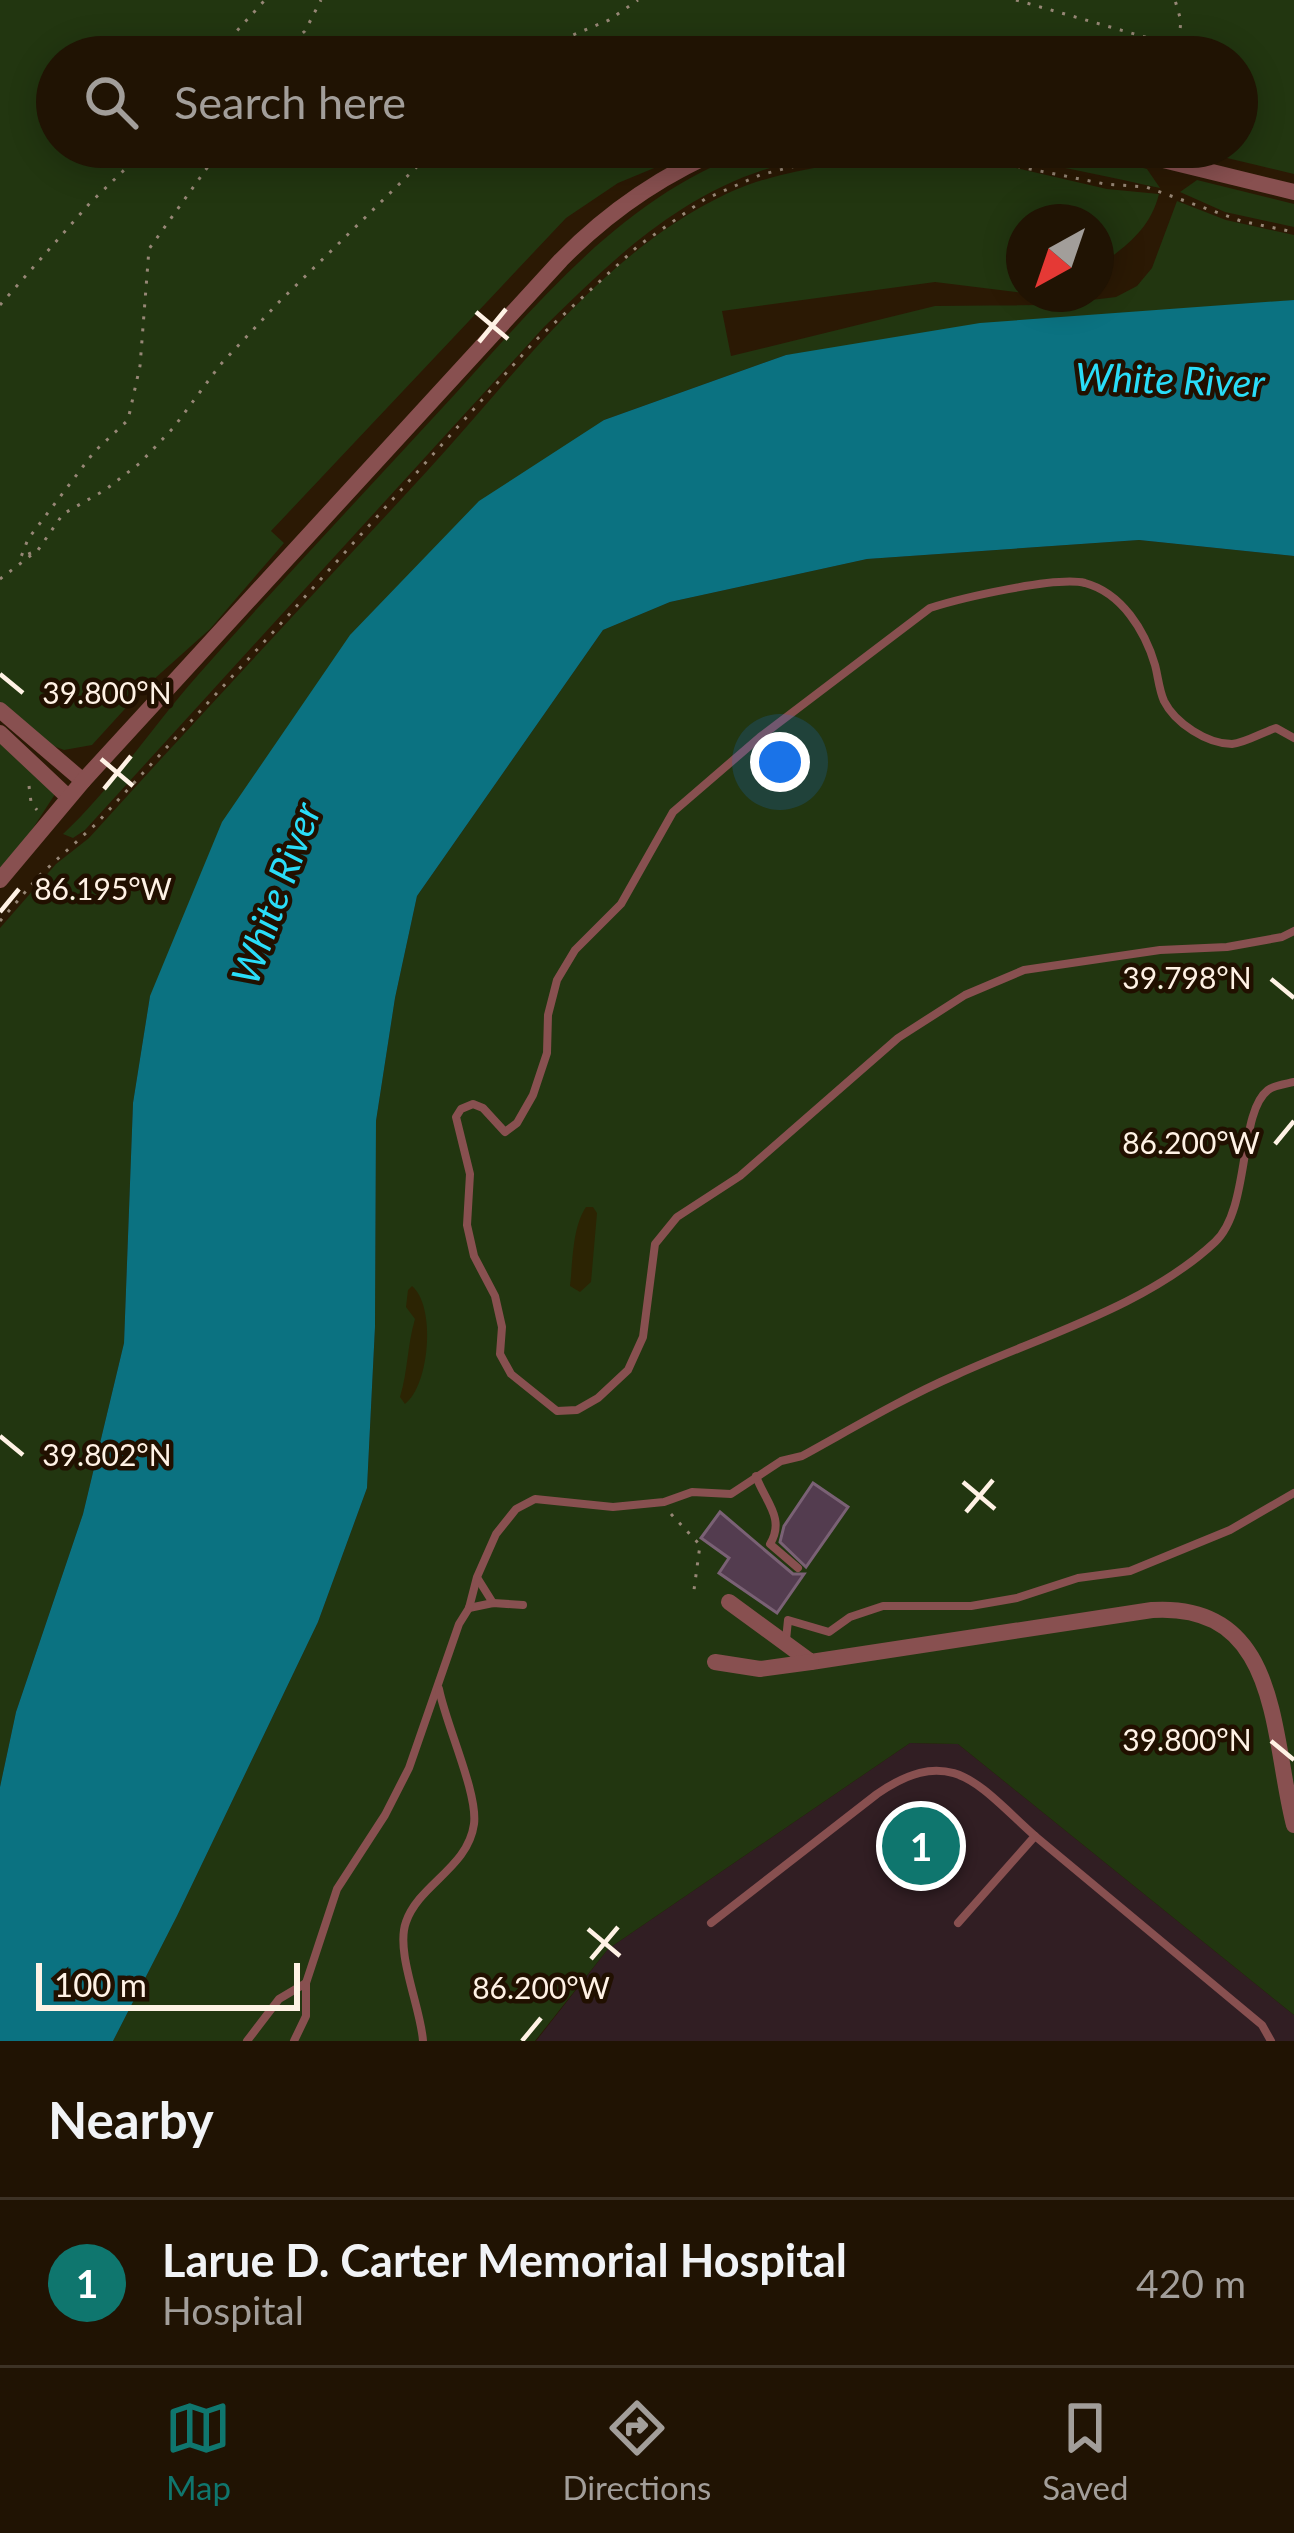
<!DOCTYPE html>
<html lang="en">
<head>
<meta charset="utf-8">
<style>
  body { margin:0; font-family:Lato,sans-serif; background:#2d2012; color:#f1f3f6 }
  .compass { position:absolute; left:1006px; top:204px; width:108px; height:108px; border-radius:50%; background:#201303; box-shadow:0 6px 30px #0003; rotate:220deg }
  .scale { position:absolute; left:36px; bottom:30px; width:264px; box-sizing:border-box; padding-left:12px; border:6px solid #fff2e5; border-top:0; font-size:33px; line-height:42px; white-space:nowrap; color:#fff2e5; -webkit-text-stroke:9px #211000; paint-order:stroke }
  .you { position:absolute; left:780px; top:762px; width:42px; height:42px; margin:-30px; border:9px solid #fff; border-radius:50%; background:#1a73e8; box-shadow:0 0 0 18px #1a73e833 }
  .badge { display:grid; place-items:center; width:78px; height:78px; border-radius:50%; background:#0f766e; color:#fff; font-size:39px; font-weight:700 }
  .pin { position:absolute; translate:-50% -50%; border:6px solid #fff; box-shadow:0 3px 12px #0006 }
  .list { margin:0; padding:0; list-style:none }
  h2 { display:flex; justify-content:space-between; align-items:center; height:156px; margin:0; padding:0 48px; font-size:51px }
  h2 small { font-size:39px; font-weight:400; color:#a29e9a }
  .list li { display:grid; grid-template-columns:78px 1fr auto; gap:36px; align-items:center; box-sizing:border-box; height:168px; padding:0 48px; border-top:3px solid #3d3225 }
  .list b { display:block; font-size:45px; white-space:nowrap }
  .list p { margin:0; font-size:39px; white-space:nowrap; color:#a29e9a }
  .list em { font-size:39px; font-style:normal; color:#a29e9a }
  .icon { flex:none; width:66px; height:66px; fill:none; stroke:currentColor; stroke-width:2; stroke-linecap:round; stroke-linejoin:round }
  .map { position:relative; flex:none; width:1294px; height:2041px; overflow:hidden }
  .search { position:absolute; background:#201303; box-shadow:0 6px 30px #0003; left:36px; right:36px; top:36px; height:132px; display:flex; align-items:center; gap:30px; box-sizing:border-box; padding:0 42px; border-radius:66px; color:#a29e9a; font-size:45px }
  .sheet { height:324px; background:#201303 }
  nav { display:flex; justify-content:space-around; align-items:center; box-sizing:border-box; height:168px; border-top:3px solid #3d3225; background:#201303; font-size:33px; color:#a29e9a }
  nav a { display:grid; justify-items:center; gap:6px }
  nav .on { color:#0f766e }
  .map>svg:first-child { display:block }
  .medical { fill:#311e23 }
  .green { fill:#223610 }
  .sand { fill:#2c2403 }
  .water { fill:#0b7281 }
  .building { fill:#533c4f; stroke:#7a6175; stroke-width:3 }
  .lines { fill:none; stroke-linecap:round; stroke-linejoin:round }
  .path { stroke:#978776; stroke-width:3; stroke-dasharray:3 9; stroke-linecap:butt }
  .lane { stroke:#885050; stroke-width:8 }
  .street { stroke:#885050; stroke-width:16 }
  .ticks { fill:none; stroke:#fff2e5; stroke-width:4.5 }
  .labels { text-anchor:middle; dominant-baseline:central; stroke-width:9; stroke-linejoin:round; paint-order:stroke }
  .water-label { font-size:39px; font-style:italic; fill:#2addf8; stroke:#211000 }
  .ticks-label { font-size:30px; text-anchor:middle; fill:#fff2e5; stroke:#211000; stroke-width:9; stroke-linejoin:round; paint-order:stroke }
</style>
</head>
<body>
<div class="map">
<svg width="1294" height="2041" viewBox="0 0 1294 2041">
  <rect width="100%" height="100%" fill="#2b1904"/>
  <path class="medical" d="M910 1743 958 1744 1294 2015V2041H536L608 1949Z"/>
  <g class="green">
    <path d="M0 0H1294V174L1181 147H1237V57H57V147H705L618 183 566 218 271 531 284 543 210 629 143 689 92 745 64 750 51 745 0 704Z"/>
    <path d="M764 147H1065L1147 169 1160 188C1001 153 829 114 682 209 631 241 587 285 544 327L85 830 73 838 63 834C114 786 152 727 198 675 282 579 370 487 456 393 545 295 633 186 764 147Z"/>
    <path d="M903 156 1003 165 1107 189 1159 194C1150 230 1125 247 1096 268V222H1024V293L935 282 722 311 731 356 935 306 1050 305 1116 297 1137 286 1152 268 1177 201 1226 220 1294 235V300L786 355 604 420 150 996 133 1103 124 1343 83 1514 16 1712 0 1787V928L56 864 89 838C201 714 315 593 428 470 518 372 602 253 726 194 782 168 842 164 903 156Z"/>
    <path d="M1197 180 1294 204V227L1225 212 1180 192Z"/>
    <path d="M1139 540 1294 556V2015L958 1744 910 1743 608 1949 535 2041H113L177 1916 318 1622 367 1488 375 1327 376 1121 395 998 417 896 603 630 670 602 867 559Z"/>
    <path d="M0 736 59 788 0 879Z"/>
  </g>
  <g class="sand">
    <path d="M586 1207H593L597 1213 591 1282 580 1292 570 1286C573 1261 572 1228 586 1207Z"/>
    <path d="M412 1286C436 1306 430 1385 405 1404L400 1397C408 1371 407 1346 415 1319L406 1307 408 1290Z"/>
  </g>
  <path class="water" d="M1294 300V556L1139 540 867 559 670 602 603 630 417 896 395 998 376 1121 375 1327 367 1488 318 1622 177 1916 113 2041H0V1787L16 1712 83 1514 124 1343 133 1103 150 996 222 822 350 635 479 501 604 420 786 355 980 323Z"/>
  <g class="building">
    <path d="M813 1483 848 1507 806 1567 780 1542 784 1526Z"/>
    <path d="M720 1512 793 1574H804L777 1613 719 1573 729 1558 701 1538Z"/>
  </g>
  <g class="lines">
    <g class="path">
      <path d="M1016 0 1166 43 1179 38 1181 21 1175 0"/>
      <path d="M213 57 265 0"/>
      <path d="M276 57 305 31 321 0"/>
      <path d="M531 57 549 45 609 20 638 0"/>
      <path d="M0 305 90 203 148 147"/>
      <path d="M31 553 21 557 28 539 94 452 128 420 140 366 149 249 222 147"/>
      <path d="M0 579 38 550 63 514 105 490 140 463 174 427 220 365 278 303 437 147"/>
      <path d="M29 786 31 802 37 810"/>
      <path d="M0 921 41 874 96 824 276 629 535 341 638 246 705 199 760 175 811 162 907 151 950 153 1105 184 1146 187 1241 221 1294 232"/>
      <path d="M671 1514 700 1545 694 1590"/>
    </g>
    <g class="lane">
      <path d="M1294 738 1276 728C1263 732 1245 743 1232 744 1207 744 1175 723 1164 701 1159 690 1158 676 1155 665 1145 631 1122 593 1085 583 1056 576 961 598 930 608L760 737 673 812 621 904 575 950 557 980 548 1015 547 1053 533 1095 517 1123 505 1132 483 1108 473 1104 461 1109 456 1117 470 1174 467 1225 474 1256 495 1296 502 1327 500 1354 511 1374 557 1411 577 1410 598 1398 628 1370 643 1337 655 1244 677 1217 740 1176 898 1038 965 995 1024 970 1160 950 1227 947 1282 937 1294 931"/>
      <path d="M756 1476C764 1500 786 1518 770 1544L798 1568"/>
      <path d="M478 1579 493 1603"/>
      <path d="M469 1608 493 1603 523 1605"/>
      <path d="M786 1640 788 1620 829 1632 850 1617 883 1606H971L1017 1598 1078 1578 1130 1571 1230 1530 1294 1493"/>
      <path d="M1035 1836 1262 2025 1271 2041"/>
      <path d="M711 1923 877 1794C952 1742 979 1786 1035 1836L958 1923"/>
      <path d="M247 2041 279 1999 306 1983 337 1889 385 1815 409 1768 459 1624 469 1608 477 1577 496 1534 516 1509 535 1499 613 1507 664 1502 692 1492 731 1494 781 1461 802 1456C853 1428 903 1398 956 1375 1039 1337 1147 1306 1215 1242 1251 1208 1238 1113 1268 1090 1275 1085 1286 1084 1294 1082"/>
      <path d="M294 2041 306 2016V1983"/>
      <path d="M423 2041C421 2008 395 1952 406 1922 419 1884 468 1868 474 1824 478 1793 446 1725 439 1689"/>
    </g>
    <g class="street">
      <path d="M1110 147 1294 192"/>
      <path d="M0 710 83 781"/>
      <path d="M0 733 68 797"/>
      <path d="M0 880 83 781 561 260C609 211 665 173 728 147"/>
      <path d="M729 1602 811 1662 1152 1610C1281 1602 1271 1736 1294 1825"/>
      <path d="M715 1662 760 1669 811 1662"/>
    </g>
  </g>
  <path class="ticks" d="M476 312 508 339M479 342 506 309M0 674 23 693M101 759 133 786M104 789 131 756M0 912 19 889M1271 979 1294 998M1275 1144 1294 1121M0 1436 23 1455M963 1482 995 1509M966 1512 993 1480M1271 1741 1294 1760M588 1929 620 1956M591 1959 618 1927M522 2041 541 2018"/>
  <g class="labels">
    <g class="water-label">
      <text transform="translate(1170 379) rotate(2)">White River</text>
      <text transform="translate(275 893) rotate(-70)">White River</text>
    </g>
  </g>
  <g class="ticks-label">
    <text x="107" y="704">39.800°N</text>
    <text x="103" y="900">86.195°W</text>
    <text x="1187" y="989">39.798°N</text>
    <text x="1191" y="1154">86.200°W</text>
    <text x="107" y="1466">39.802°N</text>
    <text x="1187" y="1751">39.800°N</text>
    <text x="541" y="1999">86.200°W</text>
  </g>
</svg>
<svg class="compass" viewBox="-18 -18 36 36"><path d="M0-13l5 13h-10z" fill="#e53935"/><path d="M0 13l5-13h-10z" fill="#a29e9a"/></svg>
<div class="scale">100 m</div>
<div class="you"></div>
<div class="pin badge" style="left:921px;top:1846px">1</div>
<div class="search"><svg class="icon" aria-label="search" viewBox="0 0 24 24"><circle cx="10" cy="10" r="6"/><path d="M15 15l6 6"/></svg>Search here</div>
</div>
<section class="sheet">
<h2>Nearby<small></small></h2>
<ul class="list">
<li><span class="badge">1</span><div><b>Larue D. Carter Memorial Hospital</b><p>Hospital</p></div><em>420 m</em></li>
</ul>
</section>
<nav>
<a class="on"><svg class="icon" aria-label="map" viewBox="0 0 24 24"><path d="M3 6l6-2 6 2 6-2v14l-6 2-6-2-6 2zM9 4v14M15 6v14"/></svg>Map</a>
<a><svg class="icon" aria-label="directions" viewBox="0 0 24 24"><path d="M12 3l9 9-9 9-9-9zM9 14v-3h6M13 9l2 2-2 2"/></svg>Directions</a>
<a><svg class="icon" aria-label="saved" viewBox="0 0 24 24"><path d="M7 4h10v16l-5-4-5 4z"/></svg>Saved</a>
</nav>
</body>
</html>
